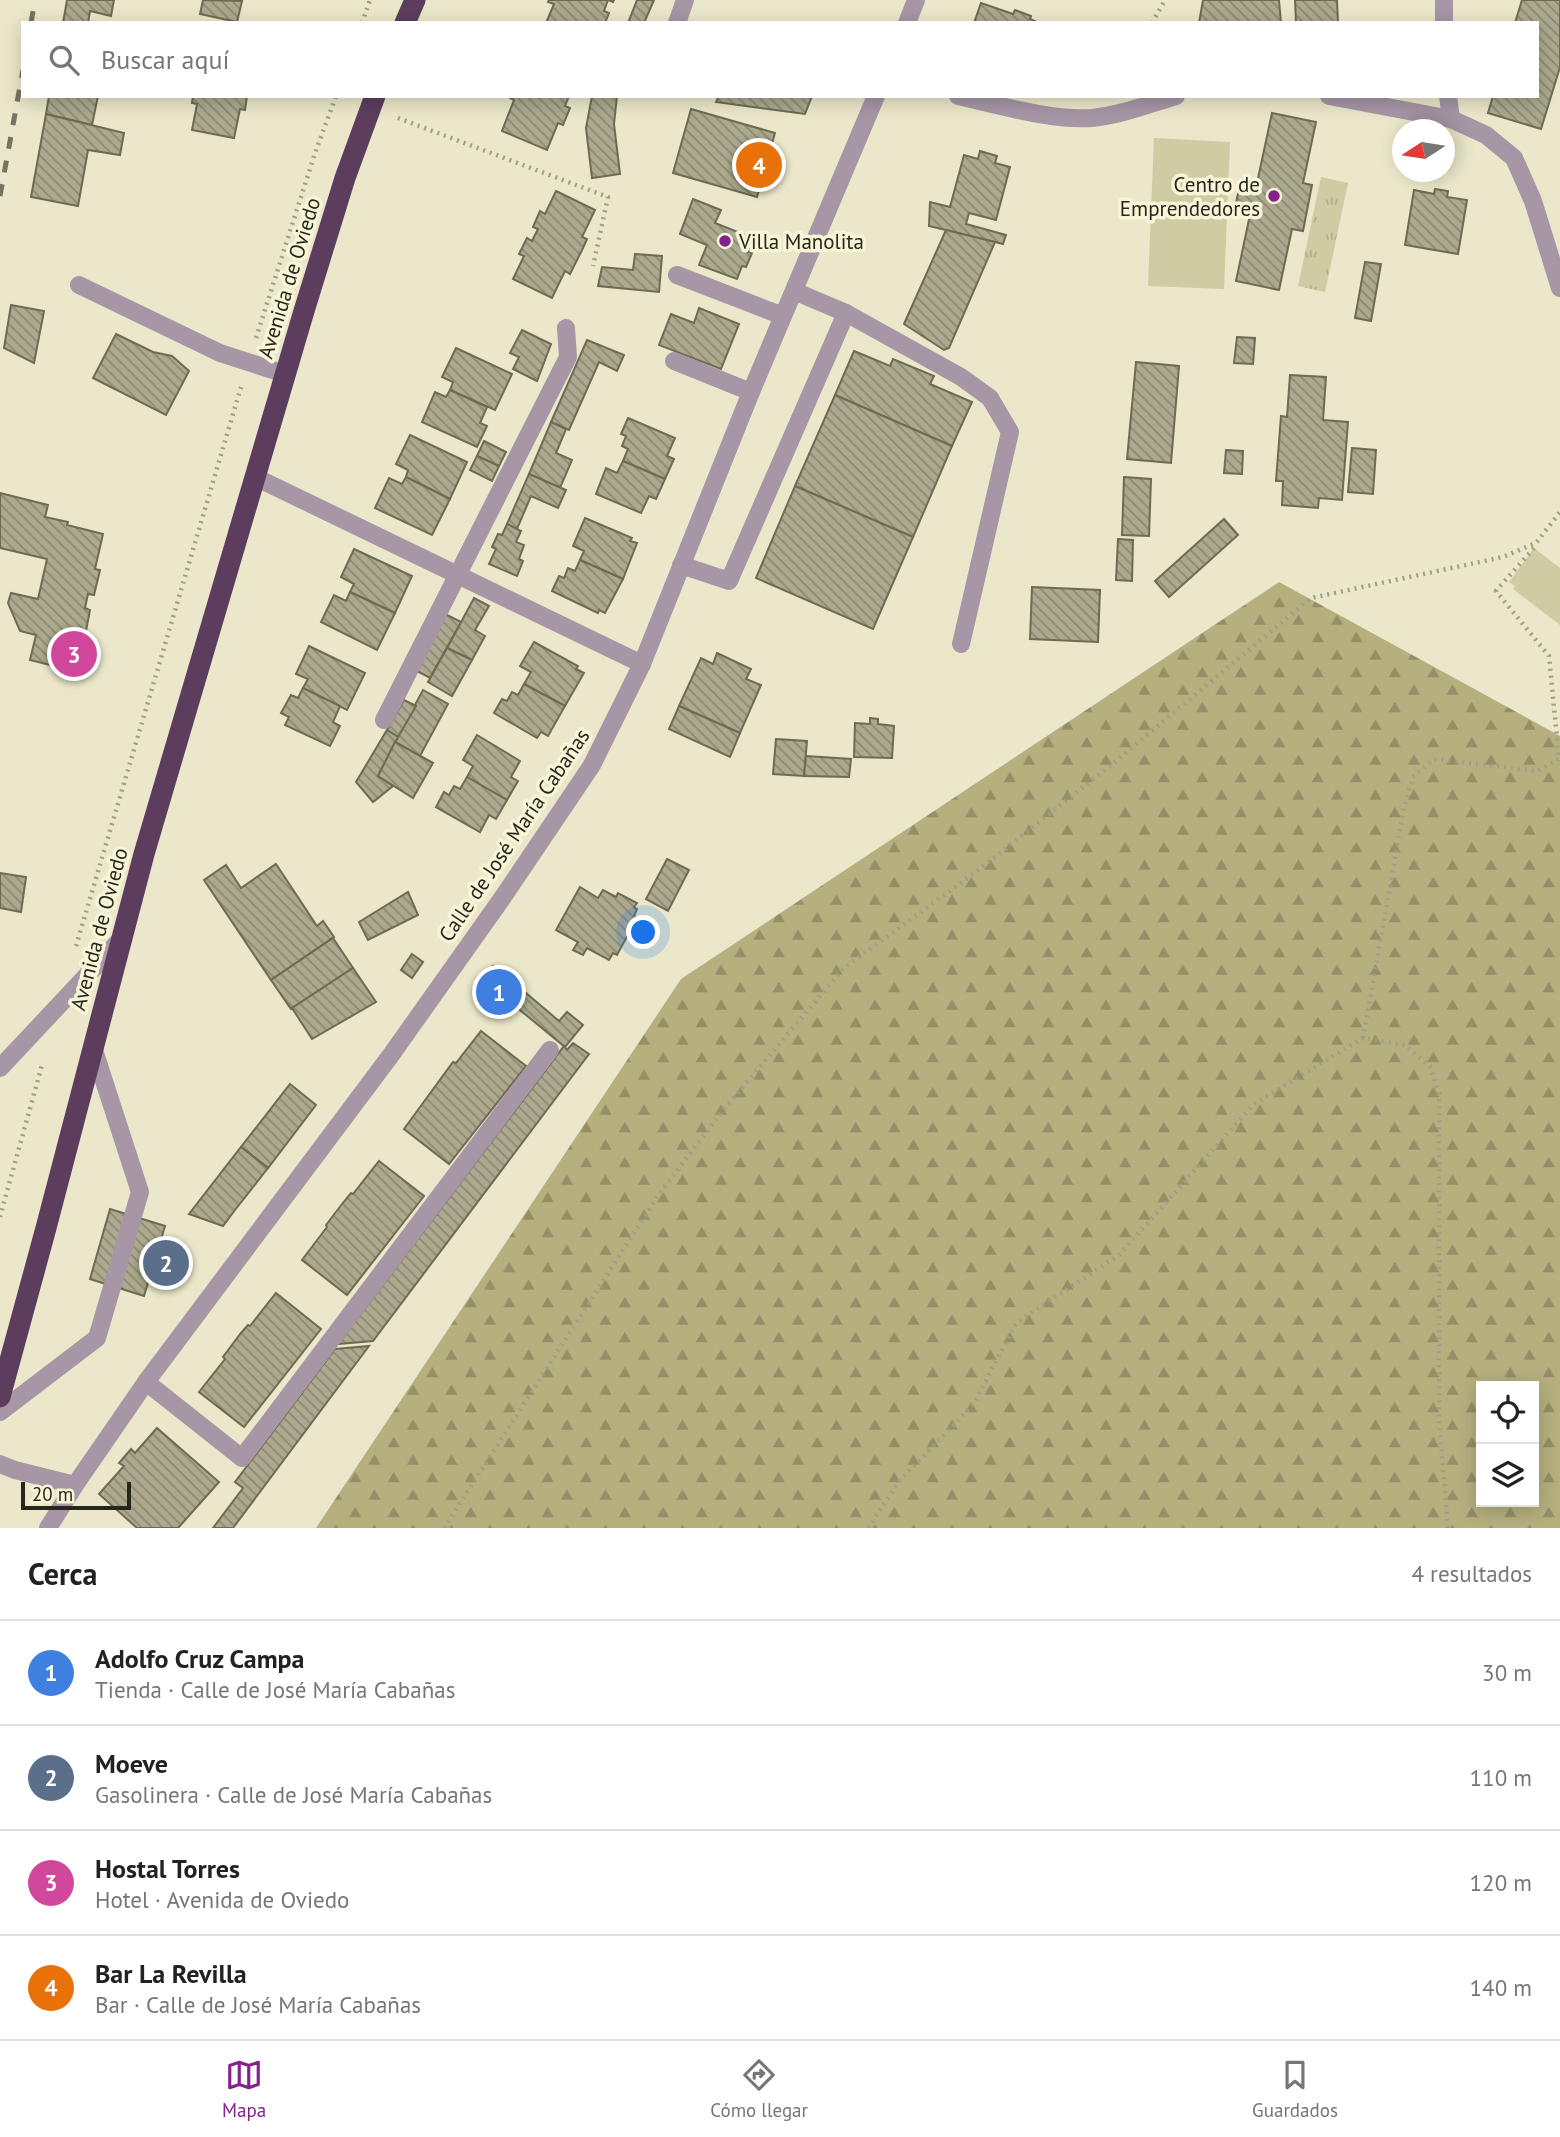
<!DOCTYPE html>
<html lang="es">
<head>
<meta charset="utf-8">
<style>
  body { margin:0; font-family:"PT Sans",sans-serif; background:#f6f6f6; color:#222 }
  .controls { position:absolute; right:21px; bottom:21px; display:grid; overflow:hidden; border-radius:0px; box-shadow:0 4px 18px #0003 }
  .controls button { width:63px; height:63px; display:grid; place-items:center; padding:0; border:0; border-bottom:2px solid #e0e0e0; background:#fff; color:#222; font:35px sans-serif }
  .compass { position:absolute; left:1392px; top:119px; width:63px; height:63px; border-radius:50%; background:#fff; box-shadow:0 4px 18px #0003; rotate:258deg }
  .scale { position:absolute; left:21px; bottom:18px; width:110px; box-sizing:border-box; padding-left:7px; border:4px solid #27261b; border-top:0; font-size:19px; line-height:24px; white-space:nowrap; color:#27261b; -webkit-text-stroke:5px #f7f4d7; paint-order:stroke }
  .you { position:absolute; left:644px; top:933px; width:24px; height:24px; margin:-18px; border:5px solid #fff; border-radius:50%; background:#1a73e8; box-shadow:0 0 0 10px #1a73e833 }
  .badge { display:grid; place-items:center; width:46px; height:46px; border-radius:50%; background:#84228c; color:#fff; font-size:23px; font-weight:700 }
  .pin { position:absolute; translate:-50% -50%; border:4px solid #fff; box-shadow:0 2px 7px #0006 }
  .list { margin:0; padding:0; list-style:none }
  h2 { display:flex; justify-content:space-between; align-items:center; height:91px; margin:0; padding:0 28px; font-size:30px }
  h2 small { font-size:23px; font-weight:400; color:#767676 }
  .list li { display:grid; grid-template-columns:46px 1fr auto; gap:21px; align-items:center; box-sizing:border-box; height:105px; padding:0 28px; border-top:2px solid #e0e0e0 }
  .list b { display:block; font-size:26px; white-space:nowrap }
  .list p { margin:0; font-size:23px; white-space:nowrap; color:#767676 }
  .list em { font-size:23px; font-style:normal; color:#767676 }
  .icon { flex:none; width:38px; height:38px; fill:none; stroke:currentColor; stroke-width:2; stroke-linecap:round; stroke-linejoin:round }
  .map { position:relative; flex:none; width:1560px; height:1528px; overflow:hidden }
  .search { position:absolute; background:#fff; box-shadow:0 4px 18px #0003; left:21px; right:21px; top:21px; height:77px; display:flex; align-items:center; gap:18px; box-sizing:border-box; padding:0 24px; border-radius:0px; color:#767676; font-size:26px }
  .sheet { height:511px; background:#fff }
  nav { display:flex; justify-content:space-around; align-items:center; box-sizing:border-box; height:98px; border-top:2px solid #e0e0e0; background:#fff; font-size:19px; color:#767676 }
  nav a { display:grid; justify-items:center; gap:4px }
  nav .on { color:#84228c }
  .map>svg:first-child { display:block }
  .forest { fill:url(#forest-firs); fill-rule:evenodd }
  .park { fill:url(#park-tufts) }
  .garden { fill:#cfcba3 }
  .building { fill:url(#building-back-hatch); stroke:#6e6b52; stroke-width:2 }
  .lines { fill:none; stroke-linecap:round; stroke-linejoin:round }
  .path { stroke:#a19e88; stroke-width:4.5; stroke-dasharray:2 5; stroke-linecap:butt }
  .minor { stroke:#a696a6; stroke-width:18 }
  .highway { stroke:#5d3d5e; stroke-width:21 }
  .rail { stroke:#757361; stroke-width:5; stroke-dasharray:12 12; stroke-linecap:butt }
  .poi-dot { fill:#84228c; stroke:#f7f4d7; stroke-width:2.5 }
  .labels { text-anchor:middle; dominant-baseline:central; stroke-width:7; stroke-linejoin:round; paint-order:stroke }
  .poi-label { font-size:21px; fill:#27261b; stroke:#f7f4d7; text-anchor:end }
  .street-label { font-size:21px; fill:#27261b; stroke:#f7f4d7 }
</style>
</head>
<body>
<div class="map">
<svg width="1560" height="1528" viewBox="0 0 1560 1528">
  <defs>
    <pattern id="forest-firs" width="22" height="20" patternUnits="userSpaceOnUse" patternTransform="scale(1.75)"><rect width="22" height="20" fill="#b6b07f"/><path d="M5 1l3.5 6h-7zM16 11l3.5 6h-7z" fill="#948f67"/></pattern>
    <pattern id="park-tufts" width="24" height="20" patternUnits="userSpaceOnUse" patternTransform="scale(1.75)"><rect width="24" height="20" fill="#cfcba3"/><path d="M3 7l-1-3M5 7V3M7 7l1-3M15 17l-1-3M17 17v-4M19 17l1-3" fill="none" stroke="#b2ae8c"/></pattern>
    <pattern id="building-back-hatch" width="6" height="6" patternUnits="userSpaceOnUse" patternTransform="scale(1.75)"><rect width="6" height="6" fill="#aca98e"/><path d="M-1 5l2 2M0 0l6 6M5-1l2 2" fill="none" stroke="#8c8973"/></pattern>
  </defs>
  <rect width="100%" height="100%" fill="#eae7ca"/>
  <path class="forest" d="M1279 582 1560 736V1528H316L681 979ZM1481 1386H1534V1502H1481Z"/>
  <path class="park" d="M1321 177 1348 183 1325 292 1298 286Z"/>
  <g class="garden">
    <path d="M1154 138 1230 142 1224 289 1148 286Z"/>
    <path d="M1534 548 1560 568V625L1513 589 1515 586 1509 582Z"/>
  </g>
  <g class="building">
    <path d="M67 0H114L111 16 90 11 88 23H63Z"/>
    <path d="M203 0 242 1 237 22 200 14Z"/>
    <path d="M549 0H614L613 2 608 0 604 11 609 13 605 23H546L554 4 548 2Z"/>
    <path d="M637 0H654L644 23H628Z"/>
    <path d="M1203 0H1279L1281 23H1199Z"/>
    <path d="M1295 0H1337L1338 23H1296Z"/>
    <path d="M1522 0H1560V67L1541 129 1488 113 1493 96H1537V23H1515Z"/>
    <path d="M981 3 1013 14 1015 10 1031 16 1030 19 1039 23H974Z"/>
    <path d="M49 96H98L92 125 46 114Z"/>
    <path d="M193 96H247L245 110 240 109 234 138 192 130 197 104 192 103Z"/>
    <path d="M510 96H569L565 106 570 108 563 125 558 123 547 150 502 131 514 100 510 98Z"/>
    <path d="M592 96H617L614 124 620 174 592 178 586 128Z"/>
    <path d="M719 96H812L805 114 716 102Z"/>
    <path d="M691 109 775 133 757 197 673 173Z"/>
    <path d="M1272 113 1316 122 1303 183 1312 185 1303 231 1292 229 1279 290 1236 281 1251 210 1235 207 1241 180 1257 183Z"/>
    <path d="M46 114 124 133 120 155 88 150 78 206 31 197Z"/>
    <path d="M980 151 997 156 995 163 1010 167 996 220 969 213 966 224 1006 235 1003 244 929 226 930 202 950 207 964 155 978 159Z"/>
    <path d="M1435 189 1448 191 1447 197 1467 200 1458 254 1405 245 1414 190 1434 194Z"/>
    <path d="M556 191 595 210 582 237 587 239 583 248 570 274 565 271 552 298 513 279 524 256 519 254 527 238 532 241 538 229 533 227 540 211 545 214Z"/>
    <path d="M693 199 721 210 715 223 753 238 748 252 752 253 746 267 742 266 737 279 699 265 707 245 680 234Z"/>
    <path d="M946 230 995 242 949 348 944 350 904 324Z"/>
    <path d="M635 254 662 256 659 292 598 286 602 267 633 270Z"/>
    <path d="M1365 262 1381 264 1371 321 1355 318Z"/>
    <path d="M11 305 44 311 34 363 4 348Z"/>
    <path d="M699 308 739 324 721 369 659 345 671 314 694 323Z"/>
    <path d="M522 330 551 344 537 381 513 369 519 357 510 353Z"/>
    <path d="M116 334 153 352 172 356 189 371 166 415 93 378Z"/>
    <path d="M1237 337 1255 338 1253 364 1234 363Z"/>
    <path d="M587 340 624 355 617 371 599 362 569 430 551 422Z"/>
    <path d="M456 348 512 374 495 410 450 390 453 382 442 377Z"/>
    <path d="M854 351 890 366 893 359 934 376 930 384 972 402 952 446 835 395Z"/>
    <path d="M1136 362 1179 366 1171 463 1127 459Z"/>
    <path d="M1290 375 1326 377 1323 420 1348 422 1342 500 1319 498 1318 508 1282 505 1283 481H1276L1281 416 1287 417Z"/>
    <path d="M450 390 487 407 480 423 487 426 477 447 422 422 435 392 446 397Z"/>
    <path d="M835 395 952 446 913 537 795 486Z"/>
    <path d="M628 418 675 438 667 456 674 459 665 479 623 461 628 449 622 446 626 436 621 434Z"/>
    <path d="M551 422 566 429 556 453 572 460 560 488 529 474Z"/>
    <path d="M410 435 467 462 450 499 406 477 408 470 396 464Z"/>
    <path d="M484 441 506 452 499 466 477 456Z"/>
    <path d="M1352 448 1376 450 1373 494 1348 492Z"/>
    <path d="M1226 450 1243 451 1242 474 1224 473Z"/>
    <path d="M477 456 499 466 492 481 470 470Z"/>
    <path d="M623 461 665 479 656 499 649 496 641 513 596 494 606 468 617 473Z"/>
    <path d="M529 474 566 490 558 508 531 496 517 529 507 524Z"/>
    <path d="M406 477 450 499 432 535 375 508 389 478 402 484Z"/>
    <path d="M1124 477 1151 479 1149 536 1122 535Z"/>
    <path d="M795 486 913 537 873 629 756 578Z"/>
    <path d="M0 493 48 505 45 517 68 522 67 525 103 534 95 569 100 570 94 595 88 594 85 608 90 610 79 667 70 670 30 660 36 635 20 631 8 603 11 593 38 599 47 559 0 548Z"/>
    <path d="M585 518 632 538 630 541 637 543 623 579 580 560 584 551 573 546Z"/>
    <path d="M1224 519 1238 535 1169 597 1155 581Z"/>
    <path d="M507 524 521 531 516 542 524 545 519 559 523 561 517 576 489 564 496 549 492 547 498 534 502 535Z"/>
    <path d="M1118 539 1133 540 1132 581 1116 580Z"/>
    <path d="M354 549 412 576 395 613 350 592 354 584 341 577Z"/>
    <path d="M580 560 623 579 605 613 599 610 598 613 552 591 559 576 564 578 568 568 575 571Z"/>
    <path d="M1032 587 1100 590 1098 642 1030 639Z"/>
    <path d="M350 592 395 613 377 650 321 622 334 595 346 601Z"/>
    <path d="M474 598 489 606 475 630 485 636 472 660 447 648Z"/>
    <path d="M445 614 461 622 430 678 415 670Z"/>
    <path d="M534 642 578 666 576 669 584 673 565 706 524 684 531 672 520 666Z"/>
    <path d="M309 646 365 673 347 710 303 688 308 679 296 674Z"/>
    <path d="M447 648 472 660 452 696 428 682Z"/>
    <path d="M717 653 751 669 746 679 761 685 740 733 679 706 701 658 713 664Z"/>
    <path d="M524 684 565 706 548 736 541 732 537 738 494 713 502 699 507 701 512 692 518 695Z"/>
    <path d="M303 688 340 706 333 722 340 726 330 746 285 725 289 717 281 713 291 695 298 698Z"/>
    <path d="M423 690 448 704 420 756 395 742Z"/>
    <path d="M404 700 416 706 398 737 387 730Z"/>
    <path d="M679 706 740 733 730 757 669 729Z"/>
    <path d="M870 718 878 719V724L894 726 892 758 854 757 855 723 870 724Z"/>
    <path d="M387 730 398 737 378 776 393 786 373 802 356 782Z"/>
    <path d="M477 735 520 761 511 777 518 781 507 800 467 777 473 766 463 760Z"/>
    <path d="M776 739 807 741 804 776 773 774Z"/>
    <path d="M395 742 433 763 413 798 378 776Z"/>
    <path d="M806 756 851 759 849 777 804 776Z"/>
    <path d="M467 777 507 800 496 819 489 815 480 832 436 807 444 792 449 795 454 786 460 789Z"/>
    <path d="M667 859 689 870 668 911 646 899Z"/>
    <path d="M276 864 317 926 323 921 334 937 271 980 204 880 226 865 241 888Z"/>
    <path d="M0 873 26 877 21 912 0 908Z"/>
    <path d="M580 887 598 898 603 890 616 897 618 893 637 903 634 907 637 909 634 916 637 918 617 955 613 953 609 960 587 948 583 955 573 950 578 942 556 930Z"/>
    <path d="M408 892 418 915 368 940 359 922Z"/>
    <path d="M333 938 353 968 291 1009 271 980Z"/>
    <path d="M412 954 423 962 412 978 401 970Z"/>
    <path d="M493 966 526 993 505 1017 473 990Z"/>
    <path d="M353 968 376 1002 312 1039 292 1008Z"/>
    <path d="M526 993 559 1021 567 1012 583 1025 565 1047 515 1006Z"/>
    <path d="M481 1031 526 1066 449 1164 404 1129 453 1062 456 1063Z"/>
    <path d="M573 1043 589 1054 373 1341 338 1344 564 1046 567 1050Z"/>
    <path d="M290 1084 316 1105 268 1168 241 1147Z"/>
    <path d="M241 1147 268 1168 235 1210 223 1226 189 1214Z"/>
    <path d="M379 1161 424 1196 347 1295 302 1260 327 1227 326 1225 342 1204 351 1193 353 1194Z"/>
    <path d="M110 1209 165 1226 144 1296 90 1279Z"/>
    <path d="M160 1243 183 1250 173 1283 150 1276Z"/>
    <path d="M276 1293 321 1329 244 1427 199 1392 225 1359 223 1357 241 1333 248 1325 250 1326Z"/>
    <path d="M369 1346 233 1528H213L243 1488 235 1482 335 1349Z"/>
    <path d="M157 1428 219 1482 178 1528H137L99 1494 124 1466 119 1463 131 1449 135 1453Z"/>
  </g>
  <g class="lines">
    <g class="path">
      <path d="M362 23 370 0"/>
      <path d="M1152 23 1165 0"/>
      <path d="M398 118 608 197 593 266"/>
      <path d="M256 338 315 153 336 96"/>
      <path d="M76 946 241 387"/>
      <path d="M0 1217 42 1065"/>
      <path d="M444 1528 659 1194 723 1110 844 968 980 869 1115 762 1311 598 1503 557 1536 543 1560 512"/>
      <path d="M868 1528 900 1480 974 1404 1016 1323 1119 1255 1254 1104 1363 1038"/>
      <path d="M1448 1528 1439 1418V1093L1430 1066 1405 1045 1363 1038 1404 808 1413 777 1434 759 1537 771 1559 759 1549 656 1496 591 1534 548"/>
    </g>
    <g class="minor">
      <path d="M677 23 685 0"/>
      <path d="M907 23 916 0"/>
      <path d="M1444 23V0"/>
      <path d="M958 96C997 105 1054 121 1092 118 1121 115 1149 104 1176 96"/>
      <path d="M1329 96 1451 119 1486 135 1514 158 1533 201 1560 288"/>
      <path d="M1448 96 1451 119"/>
      <path d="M677 275 783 316"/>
      <path d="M79 285 220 353 285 374"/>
      <path d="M794 291 846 313 961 377 990 398 1010 432 961 644"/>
      <path d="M674 361 751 392"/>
      <path d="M255 477 642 664"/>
      <path d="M681 565 729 581 846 313"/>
      <path d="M384 720 568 357 566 328"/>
      <path d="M0 1068 122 938"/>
      <path d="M146 1382 242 1458 550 1050"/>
      <path d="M0 1412 97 1338 140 1192 93 1047"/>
      <path d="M0 1464 15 1470 75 1485"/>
      <path d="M48 1528 75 1485 146 1382 391 1055 503 897 592 765 642 664 751 392 876 96"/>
    </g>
    <g class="highway">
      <path d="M405 23 415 0"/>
      <path d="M0 1397 46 1228 144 854 304 311 345 178 375 96"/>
    </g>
    <g class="rail">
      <path d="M31 23 35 0"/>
      <path d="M0 196 23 70"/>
    </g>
  </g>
  <g class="poi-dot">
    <circle cx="1274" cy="196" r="7"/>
    <circle cx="725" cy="241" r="7"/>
  </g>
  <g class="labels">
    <g class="poi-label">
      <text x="1260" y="184">Centro de<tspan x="1260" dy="24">Emprendedores</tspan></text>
      <text x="739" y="241" text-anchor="start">Villa Manolita</text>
    </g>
    <g class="street-label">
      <text transform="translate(289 278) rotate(-73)">Avenida de Oviedo</text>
      <text transform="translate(514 835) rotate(-56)">Calle de José María Cabañas</text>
      <text transform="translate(99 929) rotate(-75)">Avenida de Oviedo</text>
    </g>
  </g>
</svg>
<div class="controls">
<button><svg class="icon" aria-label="locate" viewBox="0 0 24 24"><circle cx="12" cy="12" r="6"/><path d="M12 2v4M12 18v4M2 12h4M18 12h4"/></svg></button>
<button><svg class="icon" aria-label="layers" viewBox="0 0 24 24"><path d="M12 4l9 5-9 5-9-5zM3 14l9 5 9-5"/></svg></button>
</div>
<svg class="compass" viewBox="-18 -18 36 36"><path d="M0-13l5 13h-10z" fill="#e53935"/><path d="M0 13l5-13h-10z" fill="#767676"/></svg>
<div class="scale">20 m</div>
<div class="you"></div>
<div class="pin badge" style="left:499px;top:992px;background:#3f7fe0">1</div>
<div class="pin badge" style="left:166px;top:1263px;background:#5c6f8a">2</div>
<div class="pin badge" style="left:74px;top:654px;background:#d1479c">3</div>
<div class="pin badge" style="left:759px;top:165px;background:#e8710a">4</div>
<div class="search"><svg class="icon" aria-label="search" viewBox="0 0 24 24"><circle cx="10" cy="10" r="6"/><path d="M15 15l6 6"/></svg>Buscar aquí</div>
</div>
<section class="sheet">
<h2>Cerca<small>4 resultados</small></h2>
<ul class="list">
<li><span class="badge" style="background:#3f7fe0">1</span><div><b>Adolfo Cruz Campa</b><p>Tienda · Calle de José María Cabañas</p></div><em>30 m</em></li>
<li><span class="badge" style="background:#5c6f8a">2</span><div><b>Moeve</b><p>Gasolinera · Calle de José María Cabañas</p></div><em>110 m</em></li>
<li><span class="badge" style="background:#d1479c">3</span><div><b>Hostal Torres</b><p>Hotel · Avenida de Oviedo</p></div><em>120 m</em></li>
<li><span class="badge" style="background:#e8710a">4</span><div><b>Bar La Revilla</b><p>Bar · Calle de José María Cabañas</p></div><em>140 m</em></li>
</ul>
</section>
<nav>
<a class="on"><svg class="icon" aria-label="map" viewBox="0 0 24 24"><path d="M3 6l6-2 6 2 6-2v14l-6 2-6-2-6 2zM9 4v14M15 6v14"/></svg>Mapa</a>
<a><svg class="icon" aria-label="directions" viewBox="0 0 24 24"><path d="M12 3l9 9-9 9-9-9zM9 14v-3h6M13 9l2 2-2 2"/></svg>Cómo llegar</a>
<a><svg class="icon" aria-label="saved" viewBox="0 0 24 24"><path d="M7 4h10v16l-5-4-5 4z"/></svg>Guardados</a>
</nav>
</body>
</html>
